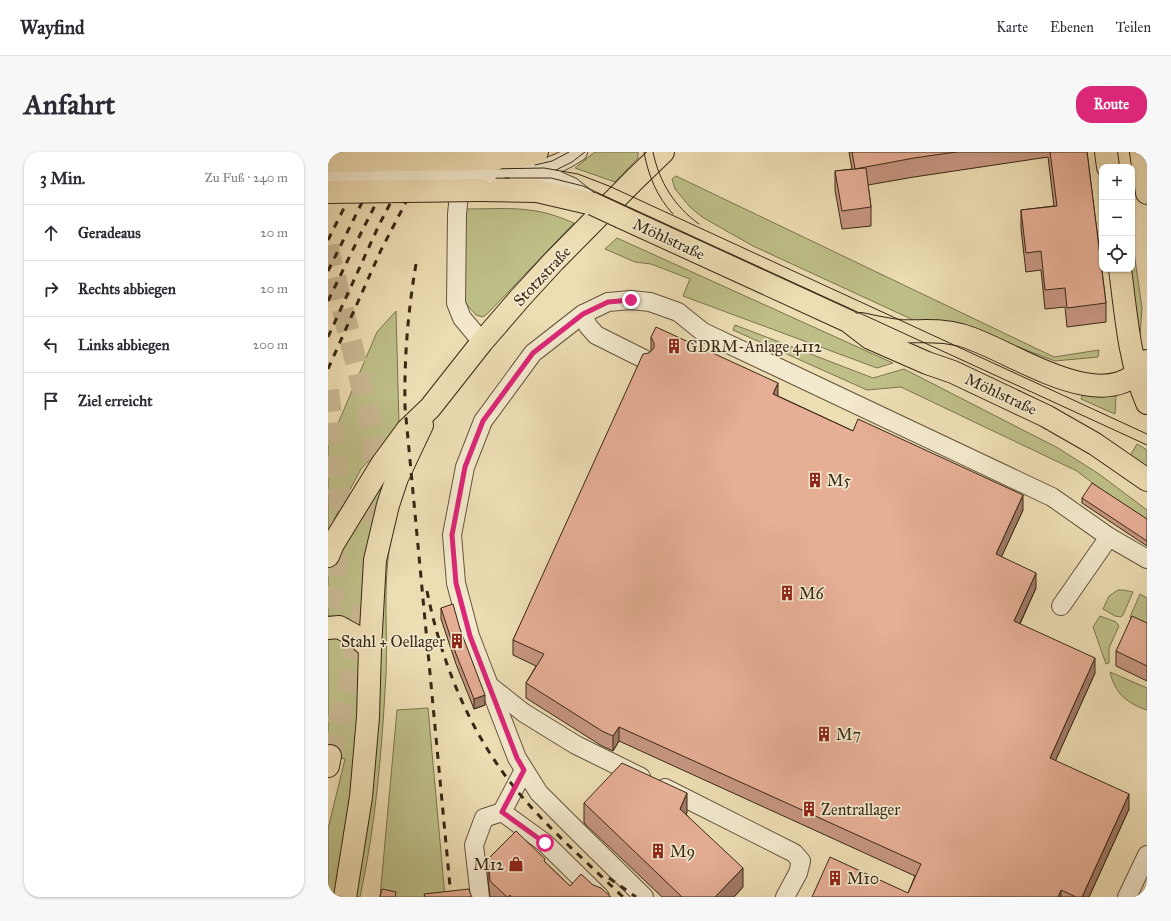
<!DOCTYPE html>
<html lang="de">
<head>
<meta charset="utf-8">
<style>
  body { margin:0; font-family:"IM FELL Great Primer",serif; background:#f7f7f7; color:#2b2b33 }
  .controls { position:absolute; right:12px; top:12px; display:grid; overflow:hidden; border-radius:8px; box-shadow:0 1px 3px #0004 }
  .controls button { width:36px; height:36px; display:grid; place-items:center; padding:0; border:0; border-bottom:1px solid #e1e1e2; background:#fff; color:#2b2b33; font:20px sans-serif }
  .stop { position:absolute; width:12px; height:12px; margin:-9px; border:3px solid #db2777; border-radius:50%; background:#fff }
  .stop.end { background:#db2777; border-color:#fff; box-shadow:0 1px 4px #0008 }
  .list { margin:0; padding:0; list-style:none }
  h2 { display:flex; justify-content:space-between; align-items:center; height:52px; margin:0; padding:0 16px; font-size:17px }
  h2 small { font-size:13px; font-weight:400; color:#7c7c81 }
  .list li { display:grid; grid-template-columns:26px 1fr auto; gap:12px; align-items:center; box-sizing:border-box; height:56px; padding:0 16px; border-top:1px solid #e1e1e2 }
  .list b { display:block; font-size:15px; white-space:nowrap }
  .list em { font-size:13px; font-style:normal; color:#7c7c81 }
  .icon { flex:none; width:22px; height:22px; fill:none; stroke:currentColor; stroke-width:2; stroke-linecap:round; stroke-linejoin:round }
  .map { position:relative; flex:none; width:819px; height:745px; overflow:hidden; border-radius:16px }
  header { display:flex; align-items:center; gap:24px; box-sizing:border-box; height:56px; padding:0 20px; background:#fff; border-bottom:1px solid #e1e1e2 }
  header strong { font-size:19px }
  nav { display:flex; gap:22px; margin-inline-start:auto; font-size:14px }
  .intro { display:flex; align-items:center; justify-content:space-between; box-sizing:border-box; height:96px; padding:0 24px }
  h1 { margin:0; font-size:28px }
  .button { padding:10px 18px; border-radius:16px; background:#db2777; color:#fff; font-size:14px; font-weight:700 }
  main { display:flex; gap:24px; padding:0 24px }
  aside { flex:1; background:#fff; border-radius:16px; box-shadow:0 1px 3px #0004 }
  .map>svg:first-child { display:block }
  .green { fill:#bebf88; stroke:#7b744e }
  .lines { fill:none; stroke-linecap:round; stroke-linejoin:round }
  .major-tunnel { stroke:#c9b993; stroke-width:22; stroke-dasharray:22 11; stroke-linecap:butt }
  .minor-casing { stroke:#65553c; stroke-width:20 }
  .major-casing { stroke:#382815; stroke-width:24 }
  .minor { stroke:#f3e9ce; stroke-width:18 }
  .major { stroke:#edddb3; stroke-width:22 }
  .tram { stroke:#382815; stroke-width:1 }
  .rail { stroke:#382815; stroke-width:3; stroke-dasharray:7 7; stroke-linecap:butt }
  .minor-bridge-casing { stroke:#65553c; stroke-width:20; stroke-linecap:butt }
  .major-bridge-casing { stroke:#382815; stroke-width:24; stroke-linecap:butt }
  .minor-bridge { stroke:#f3e9ce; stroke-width:18 }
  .major-bridge { stroke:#edddb3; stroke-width:22 }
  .wall { fill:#c69680; stroke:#382815 }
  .shaded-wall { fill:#a17a68; stroke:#382815 }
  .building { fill:#e6ae95; stroke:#382815 }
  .route { stroke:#db2777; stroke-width:5 }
  .labels { text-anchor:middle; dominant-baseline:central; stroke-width:3.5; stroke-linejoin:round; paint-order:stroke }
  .street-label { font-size:16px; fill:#382815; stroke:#f3e9ce }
  .poi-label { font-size:16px; fill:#382815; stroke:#f3e9ce; text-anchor:start }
</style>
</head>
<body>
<header>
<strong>Wayfind</strong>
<nav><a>Karte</a><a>Ebenen</a><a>Teilen</a></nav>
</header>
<div class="intro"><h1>Anfahrt</h1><a class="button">Route</a></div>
<main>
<aside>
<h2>3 Min.<small>Zu Fuß · 240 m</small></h2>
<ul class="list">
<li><svg class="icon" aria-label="ahead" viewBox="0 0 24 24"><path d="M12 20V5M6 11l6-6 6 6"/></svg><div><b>Geradeaus</b></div><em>20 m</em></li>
<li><svg class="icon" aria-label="right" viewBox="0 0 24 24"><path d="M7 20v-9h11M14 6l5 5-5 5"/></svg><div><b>Rechts abbiegen</b></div><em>20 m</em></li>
<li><svg class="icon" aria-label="left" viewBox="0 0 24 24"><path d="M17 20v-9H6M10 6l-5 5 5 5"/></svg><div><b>Links abbiegen</b></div><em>200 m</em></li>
<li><svg class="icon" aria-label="arrive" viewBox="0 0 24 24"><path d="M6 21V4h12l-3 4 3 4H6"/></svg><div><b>Ziel erreicht</b></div></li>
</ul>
</aside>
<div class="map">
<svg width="819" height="745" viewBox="0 0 819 745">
  <rect width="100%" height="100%" fill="#edddb3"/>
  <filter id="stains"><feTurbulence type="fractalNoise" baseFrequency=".005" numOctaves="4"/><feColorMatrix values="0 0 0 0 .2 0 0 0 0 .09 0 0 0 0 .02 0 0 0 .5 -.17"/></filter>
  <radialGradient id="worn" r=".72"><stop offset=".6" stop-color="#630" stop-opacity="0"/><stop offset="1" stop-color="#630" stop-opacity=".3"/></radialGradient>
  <g class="green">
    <path d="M267 0H310V6L287 30 247 16Z"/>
    <path d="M348 24 726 205 771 198 770 205 727 209 639 176 594 172 425 94 374 65 362 55 347 37 344 27Z"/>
    <path d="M137 57C160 57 185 55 208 59 221 61 234 66 246 71L160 161 155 165 148 163 134 147Z"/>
    <path d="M289 86 565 211 549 216 355 144 362 127 323 112 307 110 277 97Z"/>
    <path d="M804 86 814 156 812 184 802 117H804Z"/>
    <path d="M68 159 71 273 59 289 33 317 0 379V295L49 180Z"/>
    <path d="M407 173 545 226 576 217 730 296 771 322 819 358V373L749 319 573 235 539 238 405 178Z"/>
    <path d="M755 242 788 243 787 262 753 247Z"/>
    <path d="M809 292 819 298V316L802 304Z"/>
    <path d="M58 324 36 476C23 466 16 464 0 464V421L28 370Z"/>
    <path d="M79 330C74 347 67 365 64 382 54 428 60 476 58 522 54 597 48 672 32 745H24L53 436 65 362Z"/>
    <path d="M790 438H796L805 440 795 463 793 465 787 464 775 457 781 444Z"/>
    <path d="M812 442 819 446V475L803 468 802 465Z"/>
    <path d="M772 464 788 470 791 474 781 496V511L778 512 765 475Z"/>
    <path d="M2 482 29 496 33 507 28 613 9 745H0V677L17 607 0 603V483Z"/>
    <path d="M782 520 819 536V558C798 551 787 541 782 520Z"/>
    <path d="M100 556 117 745H52L69 558Z"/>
  </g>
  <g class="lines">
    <g class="major-tunnel">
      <path d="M0 93 1 101 44 275 50 352 47 377"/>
      <path d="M0 238 9 311 13 367 8 424 0 468"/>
      <path d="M2 604 24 517 38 443"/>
    </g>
    <defs>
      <g id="minor">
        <path d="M204 19 215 22 244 35 264 51"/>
        <path d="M160 22C195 21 219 21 250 0"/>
        <path d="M136 26 132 33 129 62 128 151 134 166 154 190"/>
        <path d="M255 162 260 174 268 183 316 207"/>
        <path d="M733 454 781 385"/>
        <path d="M163 535 196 561 248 593 313 625"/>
        <path d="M337 636 466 701 473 709 470 721 457 745"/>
        <path d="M174 660 217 691 272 745"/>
        <path d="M152 745 146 693 156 666 174 660 196 618"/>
        <path d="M316 745 252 682 211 641 189 606 142 484 128 431 124 383 137 315 155 269 205 201 255 162 280 150 303 148 322 150 350 160 375 180 724 345 781 385 819 407"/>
        <path d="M799 745 819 703"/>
      </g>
      <g id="major">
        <path d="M778 0 780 15"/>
        <path d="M813 0 819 41"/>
        <path d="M167 7 185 6 209 0"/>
        <path d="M153 38 209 39 265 52"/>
        <path d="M293 65 520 169 542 186 599 211 625 220 718 264 767 292 819 328"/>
        <path d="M792 117C798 162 801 209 819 251"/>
        <path d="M533 172C546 175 559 178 572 179 593 180 613 177 633 183 682 196 779 272 819 209"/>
        <path d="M0 404 5 392 54 312 79 278 102 256 154 190 192 146 226 109 307 27 335 0"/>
        <path d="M0 476 11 475 31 486 42 496"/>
        <path d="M0 614 2 604"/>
        <path d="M17 745 33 645 40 565 42 496 47 408 60 353 69 326 94 273"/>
      </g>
    </defs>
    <use href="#minor" class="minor-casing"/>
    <use href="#major" class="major-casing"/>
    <use href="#minor" class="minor"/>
    <use href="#major" class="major"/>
    <g class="tram">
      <path d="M316 0C320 23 329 45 345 62"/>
      <path d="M325 0C331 30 347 55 371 72"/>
      <path d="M207 13 224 9 241 0"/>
      <path d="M228 18 244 10 257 0"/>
      <path d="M0 20 216 16 250 22 281 34 819 282"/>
      <path d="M177 26H223L255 34 819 293"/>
      <path d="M0 29 181 26"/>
    </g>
    <g class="rail">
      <path d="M0 2 1 0"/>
      <path d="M0 32 14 0"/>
      <path d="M0 43 25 0"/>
      <path d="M0 88 44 0"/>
      <path d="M88 112C80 159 76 207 77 255L123 745"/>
      <path d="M0 119 59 0"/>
      <path d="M0 149 33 81 74 0"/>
      <path d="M0 185 51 73 89 0"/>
      <path d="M0 217 53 98 104 0"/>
      <path d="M99 439C113 509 141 579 186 635 218 675 258 709 295 745"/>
      <path d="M281 726 308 745"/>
    </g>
    <defs>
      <path id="minor-bridge" d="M0 25 160 22"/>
      <g id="major-bridge">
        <path d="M0 9 167 7"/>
        <path d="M0 40 153 38"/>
        <path d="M265 52 293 65"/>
      </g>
    </defs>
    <use href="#minor-bridge" class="minor-bridge-casing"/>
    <use href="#major-bridge" class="major-bridge-casing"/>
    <use href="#minor-bridge" class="minor-bridge"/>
    <use href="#major-bridge" class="major-bridge"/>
  </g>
  <g class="wall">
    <path d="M521 0H759L778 151V170L739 175 737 155 717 157 713 118 698 120 693 77V58L726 54 720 5 586 25 540 33 543 55V74L514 77 507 38V19L524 17Z"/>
    <path d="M323 185 450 244 695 358 673 405 708 436 692 472 767 521 727 609 801 657 761 745H484L580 741 587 724 291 589 285 599 274 594 198 546V531L208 514 185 503V488L321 201 323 199Z"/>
    <path d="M754 346 819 367V394L754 351Z"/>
    <path d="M113 456 132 477 157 553 146 557 128 512 113 467Z"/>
    <path d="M819 471V529L788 514V499Z"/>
    <path d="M256 651 359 660 358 662 415 735 406 745H334L256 671Z"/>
    <path d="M160 707 217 710 242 734 265 733 283 745H162L160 727Z"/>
  </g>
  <g class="shaded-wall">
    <path d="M450 231V245L445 242Z"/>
    <path d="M695 343V358L668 417V402Z"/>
    <path d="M708 421V436L686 484V469Z"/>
    <path d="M767 506V521L722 621V606Z"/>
    <path d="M157 543V553L146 557V547Z"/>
    <path d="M291 575V589L285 599V584Z"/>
    <path d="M359 641V660L352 676V657Z"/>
    <path d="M801 642V657L761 745H754Z"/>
    <path d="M415 716V735L406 745H387Z"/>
    <path d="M733 738V745H730Z"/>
  </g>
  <g class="building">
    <path d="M524 0H628L586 6 527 17 538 16 543 55 514 59 507 19 527 17Z"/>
    <path d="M722 0H759L778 151 739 156 737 136 717 138 713 99 698 101 693 58 729 54Z"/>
    <path d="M328 175 450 231 445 242 525 279 530 267 695 343 668 402 708 421 686 469 767 506 722 606 801 642 754 745H748L733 738 730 745H484L502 705 580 741 593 712 291 575 285 584 274 579 198 531 216 502 185 488 315 202 321 201 326 196V191L323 185Z"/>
    <path d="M764 331 819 367V389L754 346Z"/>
    <path d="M125 452 132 477 157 543 146 547 128 502 113 456Z"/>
    <path d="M804 464 819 471V514L788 499Z"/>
    <path d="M294 611 359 641 352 657 415 716 387 745H354L256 651Z"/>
    <path d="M188 679 217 707 216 709 242 734 253 722 265 733 273 736 283 745H183L182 743 180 745H179L162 729 160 707Z"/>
    <path d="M54 737 68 740 67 745H52Z"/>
    <path d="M141 737 142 741 144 745H97L96 742Z"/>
    <path d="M816 740 819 742V745H814Z"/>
  </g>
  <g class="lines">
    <path class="route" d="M217 691 174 660 196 618 189 606 142 484 128 431 124 383 137 315 155 269 205 201 255 162 280 150 303 148"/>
  </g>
  <defs>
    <symbol id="building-bare" viewBox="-9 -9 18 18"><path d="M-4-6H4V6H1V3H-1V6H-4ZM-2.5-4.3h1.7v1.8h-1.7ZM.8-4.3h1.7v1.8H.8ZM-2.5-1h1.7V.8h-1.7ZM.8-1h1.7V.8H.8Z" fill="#8f2418" stroke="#f3e9ce" stroke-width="2.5" paint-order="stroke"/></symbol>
    <symbol id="shop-bare" viewBox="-9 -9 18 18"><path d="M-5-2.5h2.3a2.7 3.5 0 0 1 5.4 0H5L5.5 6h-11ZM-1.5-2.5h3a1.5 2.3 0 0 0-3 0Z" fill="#8f2418" stroke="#f3e9ce" stroke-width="2.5" paint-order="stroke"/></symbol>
  </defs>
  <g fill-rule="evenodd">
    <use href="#building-bare" x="335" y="183" width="22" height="22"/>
    <use href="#building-bare" x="476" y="317" width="22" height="22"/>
    <use href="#building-bare" x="448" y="430" width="22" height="22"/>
    <use href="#building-bare" x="118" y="478" width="22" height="22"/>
    <use href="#building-bare" x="485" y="571" width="22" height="22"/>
    <use href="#building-bare" x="470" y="646" width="22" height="22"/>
    <use href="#building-bare" x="319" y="688" width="22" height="22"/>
    <use href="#shop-bare" x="177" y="701" width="22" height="22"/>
    <use href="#building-bare" x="496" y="715" width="22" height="22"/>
  </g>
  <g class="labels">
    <g class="street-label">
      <text transform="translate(341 87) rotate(25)">Möhlstraße</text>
      <text transform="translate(214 124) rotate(-47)">Stotzstraße</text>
      <text transform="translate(673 242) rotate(25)">Möhlstraße</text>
    </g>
    <g class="poi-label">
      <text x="358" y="194">GDRM-Anlage 4112</text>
      <text x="499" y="328">M5</text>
      <text x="471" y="441">M6</text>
      <text x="117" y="489" text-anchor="end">Stahl + Oellager</text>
      <text x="508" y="582">M7</text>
      <text x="493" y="657">Zentrallager</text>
      <text x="342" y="699">M9</text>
      <text x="176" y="712" text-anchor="end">M12</text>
      <text x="519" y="726">M10</text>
    </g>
  </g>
  <rect width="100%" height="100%" filter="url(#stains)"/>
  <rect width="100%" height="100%" fill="url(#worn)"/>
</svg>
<div class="controls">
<button>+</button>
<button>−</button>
<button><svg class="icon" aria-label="locate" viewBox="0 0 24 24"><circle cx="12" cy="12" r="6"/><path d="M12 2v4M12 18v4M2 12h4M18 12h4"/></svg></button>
</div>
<div class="stop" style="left:217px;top:691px"></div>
<div class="stop end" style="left:303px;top:148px"></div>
</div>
</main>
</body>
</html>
